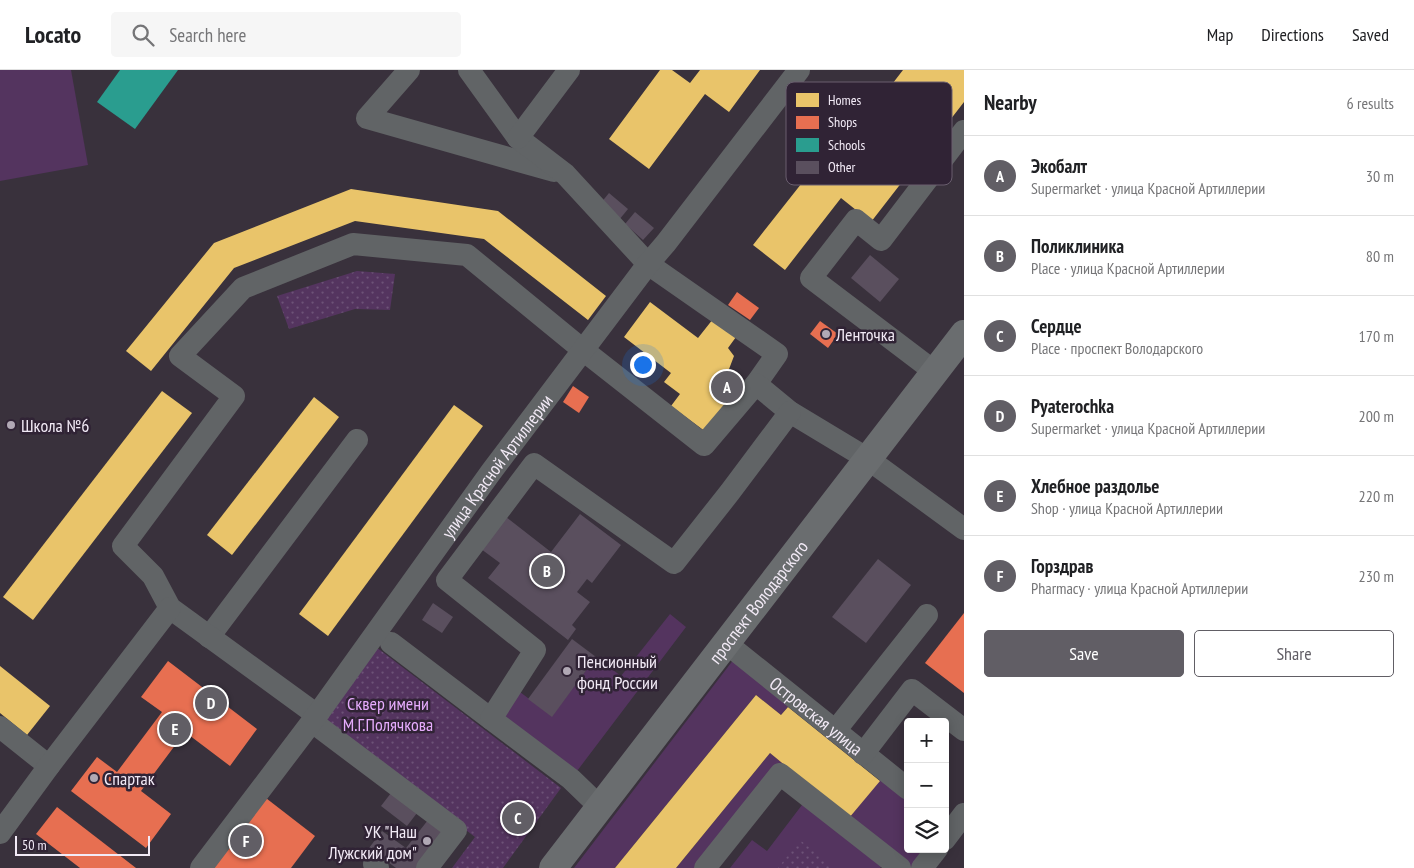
<!DOCTYPE html>
<html lang="en">
<head>
<meta charset="utf-8">
<style>
  body { margin:0; font-family:"PT Sans Narrow",sans-serif; background:#f6f6f6; color:#202124 }
  .controls { position:absolute; right:15px; bottom:15px; display:grid; overflow:hidden; border-radius:5px; box-shadow:0 2px 12px #0003 }
  .controls button { width:45px; height:45px; display:grid; place-items:center; padding:0; border:0; border-bottom:1px solid #e0e0e0; background:#fff; color:#202124; font:25px sans-serif }
  .scale { position:absolute; left:15px; bottom:12px; width:135px; box-sizing:border-box; padding-left:5px; border:2px solid #f2eaf6; border-top:0; font-size:14px; line-height:18px; white-space:nowrap; color:#f2eaf6; -webkit-text-stroke:4px #302335; paint-order:stroke }
  .you { position:absolute; left:642px; top:294px; width:18px; height:18px; margin:-12px; border:4px solid #fff; border-radius:50%; background:#1a73e8; box-shadow:0 0 0 8px #1a73e833 }
  .badge { display:grid; place-items:center; width:32px; height:32px; border-radius:50%; background:#615e65; color:#fff; font-size:16px; font-weight:700 }
  .pin { position:absolute; translate:-50% -50%; border:2px solid #fff; box-shadow:0 1px 5px #0006 }
  .list { margin:0; padding:0; list-style:none }
  h2 { display:flex; justify-content:space-between; align-items:center; height:65px; margin:0; padding:0 20px; font-size:21px }
  h2 small { font-size:16px; font-weight:400; color:#757577 }
  .list li { display:grid; grid-template-columns:32px 1fr auto; gap:15px; align-items:center; box-sizing:border-box; height:80px; padding:0 20px; border-top:1px solid #e0e0e0 }
  .list b { display:block; font-size:19px; white-space:nowrap }
  .list p { margin:0; font-size:16px; white-space:nowrap; color:#757577 }
  .list em { font-size:16px; font-style:normal; color:#757577 }
  .actions { display:flex; gap:10px; padding:15px 20px }
  .actions a { flex:1; padding:11px 0; border:1px solid #615e65; border-radius:5px; text-align:center; font-size:18px; color:#615e65 }
  .actions .main { background:#615e65; color:#fff }
  .icon { flex:none; width:28px; height:28px; fill:none; stroke:currentColor; stroke-width:2; stroke-linecap:round; stroke-linejoin:round }
  .map { position:relative; flex:none; width:964px; height:798px; overflow:hidden }
  header { display:flex; align-items:center; gap:30px; box-sizing:border-box; height:70px; padding:0 25px; background:#fff; border-bottom:1px solid #e0e0e0 }
  header strong { font-size:24px }
  nav { display:flex; gap:28px; margin-inline-start:auto; font-size:18px }
  .search { width:350px; height:45px; background:#f6f6f6; display:flex; align-items:center; gap:12px; box-sizing:border-box; padding:0 18px; border-radius:5px; color:#757577; font-size:19px }
  main { display:flex }
  aside { flex:1; background:#fff }
  .map>svg:first-child { display:block }
  .green { fill:#54345f }
  .park { fill:url(#park-dots) }
  .homes { fill:#e9c46a }
  .shops { fill:#e76f51 }
  .schools { fill:#2a9d8f }
  .building { fill:#5a4f5e }
  .lines { fill:none; stroke-linecap:round; stroke-linejoin:round }
  .minor { stroke:#616466; stroke-width:22 }
  .major { stroke:#6a6d6f; stroke-width:28 }
  .poi-dot { fill:#b1a9b5; stroke:#302335; stroke-width:2 }
  .labels { text-anchor:middle; dominant-baseline:central; stroke-width:5; stroke-linejoin:round; paint-order:stroke }
  .poi-label { font-size:18px; fill:#f2eaf6; stroke:#302335; text-anchor:start }
  .street-label { font-size:18px; fill:#f2eaf6; stroke:#302335 }
  .park-label { font-size:18px; fill:#e6acfd; stroke:#302335 }
  .key { fill:#302335; stroke:#6a5f6f; stroke-width:1 }
  .key-label { font-size:14px; fill:#f2eaf6 }
</style>
</head>
<body>
<header>
<strong>Locato</strong>
<div class="search"><svg class="icon" aria-label="search" viewBox="0 0 24 24"><circle cx="10" cy="10" r="6"/><path d="M15 15l6 6"/></svg>Search here</div>
<nav><a>Map</a><a>Directions</a><a>Saved</a></nav>
</header>
<main>
<div class="map">
<svg width="964" height="798" viewBox="0 0 964 798">
  <defs>
    <pattern id="park-dots" width="8" height="8" patternUnits="userSpaceOnUse" patternTransform="scale(1.25)"><rect width="8" height="8" fill="#54345f"/><path d="M2 2h.1M6 6h.1" fill="none" stroke="#6d5277" stroke-width="1.8" stroke-linecap="round"/></pattern>
  </defs>
  <rect width="100%" height="100%" fill="#39313c"/>
  <g class="green">
    <path d="M0 0H71L88 95 0 111Z"/>
    <path d="M670 544 686 557 571 709 491 649 512 616 552 646 596 587 621 606Z"/>
    <path d="M734 589 790 634 781 645 756 625 615 798H574Z"/>
    <path d="M770 683 849 748 882 707 908 727V779H937L922 798H900L888 789 880 798H730L752 770 767 781 808 727 780 704 705 798H676Z"/>
  </g>
  <g class="park">
    <path d="M357 201 395 204 390 240 355 239 289 259 277 226Z"/>
    <path d="M376 577 561 718 503 798H452L475 767 321 650Z"/>
    <path d="M800 770 835 798H778Z"/>
  </g>
  <g class="homes">
    <path d="M660 0H672L690 13 700 0H760L729 42 705 24 649 99 609 69Z"/>
    <path d="M903 0H964V32L871 152 841 128 785 200 753 175 809 104 818 110Z"/>
    <path d="M351 119 498 141 606 226 588 250 484 169 355 151 234 198 151 301 126 281 214 173Z"/>
    <path d="M650 232 698 268 713 249 736 267 728 278 734 286 726 307 740 318 706 362 671 336 680 324 664 312 671 303 624 267Z"/>
    <path d="M162 321 192 343 33 550 3 527Z"/>
    <path d="M314 327 339 347 232 485 207 465Z"/>
    <path d="M454 335 483 356 328 566 299 544Z"/>
    <path d="M0 596 50 636 27 665 0 643Z"/>
    <path d="M756 625 781 645 788 637 880 711 849 748 770 683 676 798H615Z"/>
  </g>
  <g class="shops">
    <path d="M737 222 759 238 750 250 728 235Z"/>
    <path d="M820 251 838 264 828 278 810 264Z"/>
    <path d="M573 316 589 327 579 343 563 332Z"/>
    <path d="M964 543V623L925 593Z"/>
    <path d="M168 591 257 659 230 696 185 662 141 721 171 744 146 778 71 721 97 687 117 702 162 642 141 627Z"/>
    <path d="M262 725 315 766 291 798H205Z"/>
    <path d="M57 737 136 798H80L36 764Z"/>
  </g>
  <path class="schools" d="M120 0H178L135 59 97 32Z"/>
  <g class="building">
    <path d="M609 123 628 139 619 150 600 134Z"/>
    <path d="M635 142 654 158 643 170 625 154Z"/>
    <path d="M870 185 899 209 880 232 851 208Z"/>
    <path d="M580 444 621 475 592 513 587 509 577 522 590 532 572 555 576 559 568 570 488 508 500 493 481 479 506 447 551 482Z"/>
    <path d="M878 489 911 515 866 573 832 547Z"/>
    <path d="M433 533 453 547 442 563 422 550Z"/>
    <path d="M572 569 596 587 552 647 528 629Z"/>
    <path d="M391 723 417 743 407 756 381 736Z"/>
    <path d="M428 750 447 764 421 798H396L369 778 382 761 406 778Z"/>
  </g>
  <g class="lines">
    <g class="minor">
      <path d="M409 0 367 48 554 101"/>
      <path d="M469 0 518 68 565 104 648 194 777 284 756 314"/>
      <path d="M518 68 569 0"/>
      <path d="M935 302 811 208 856 150 881 170 964 61"/>
      <path d="M209 567 357 370"/>
      <path d="M391 573 491 649"/>
      <path id="s1" d="M726 573 908 719"/>
      <path d="M317 645 170 538 153 506 123 476 234 326 180 286 243 218 353 174 467 185 583 280 704 375 756 314 790 342 868 389 964 459"/>
      <path d="M0 657 49 696"/>
      <path d="M319 657 456 760 427 798"/>
      <path d="M835 661 927 545"/>
      <path d="M863 684 912 620 964 660"/>
      <path d="M600 737 571 709 491 649 535 580 447 510 534 394 674 493 730 422 790 342"/>
      <path d="M0 763 49 696 170 538"/>
      <path d="M945 769 964 744"/>
      <path d="M374 794 378 798"/>
      <path id="s2" d="M201 798 317 645 491 402 648 194 666 173 799 0"/>
      <path d="M705 798 780 704 900 798"/>
      <path d="M922 798 937 779"/>
    </g>
    <path class="major" id="s3" d="M553 798 964 264"/>
  </g>
  <g class="poi-dot">
    <circle cx="826" cy="264" r="5"/>
    <circle cx="11" cy="355" r="5"/>
    <circle cx="567" cy="601" r="5"/>
    <circle cx="94" cy="708" r="5"/>
    <circle cx="427" cy="771" r="5"/>
  </g>
  <g class="labels">
    <g class="poi-label">
      <text x="836" y="264">Ленточка</text>
      <text x="21" y="355">Школа №6</text>
      <text x="577" y="591">Пенсионный<tspan x="577" dy="21">фонд России</tspan></text>
      <text x="104" y="708">Спартак</text>
      <text x="417" y="761" text-anchor="end">УК "Наш<tspan x="417" dy="21">Лужский дом"</tspan></text>
    </g>
    <g class="street-label">
      <text stroke="none"><textPath href="#s2" startOffset="499">улица Красной Артиллерии</textPath></text>
      <text stroke="none"><textPath href="#s3" startOffset="336">проспект Володарского</textPath></text>
      <text stroke="none"><textPath href="#s1" startOffset="116">Островская улица</textPath></text>
    </g>
    <g class="park-label">
      <text x="388" y="633">Сквер имени<tspan x="388" dy="21">М.Г.Полячкова</tspan></text>
    </g>
  </g>
  <rect x="786" y="12" width="166" height="103" rx="8" class="key"/>
  <rect x="796" y="23" width="23" height="14" fill="#e9c46a"/>
  <rect x="796" y="46" width="23" height="13" fill="#e76f51"/>
  <rect x="796" y="68" width="23" height="14" fill="#2a9d8f"/>
  <rect x="796" y="91" width="23" height="13" fill="#5a4f5e"/>
  <g class="key-label">
    <text x="828" y="35">Homes</text>
    <text x="828" y="57">Shops</text>
    <text x="828" y="80">Schools</text>
    <text x="828" y="102">Other</text>
  </g>
</svg>
<div class="controls">
<button>+</button>
<button>−</button>
<button><svg class="icon" aria-label="layers" viewBox="0 0 24 24"><path d="M12 4l9 5-9 5-9-5zM3 14l9 5 9-5"/></svg></button>
</div>
<div class="scale">50 m</div>
<div class="you"></div>
<div class="pin badge" style="left:727px;top:317px">A</div>
<div class="pin badge" style="left:547px;top:501px">B</div>
<div class="pin badge" style="left:518px;top:748px">C</div>
<div class="pin badge" style="left:211px;top:633px">D</div>
<div class="pin badge" style="left:175px;top:659px">E</div>
<div class="pin badge" style="left:246px;top:771px">F</div>
</div>
<aside>
<h2>Nearby<small>6 results</small></h2>
<ul class="list">
<li><span class="badge">A</span><div><b>Экобалт</b><p>Supermarket · улица Красной Артиллерии</p></div><em>30 m</em></li>
<li><span class="badge">B</span><div><b>Поликлиника</b><p>Place · улица Красной Артиллерии</p></div><em>80 m</em></li>
<li><span class="badge">C</span><div><b>Сердце</b><p>Place · проспект Володарского</p></div><em>170 m</em></li>
<li><span class="badge">D</span><div><b>Pyaterochka</b><p>Supermarket · улица Красной Артиллерии</p></div><em>200 m</em></li>
<li><span class="badge">E</span><div><b>Хлебное раздолье</b><p>Shop · улица Красной Артиллерии</p></div><em>220 m</em></li>
<li><span class="badge">F</span><div><b>Горздрав</b><p>Pharmacy · улица Красной Артиллерии</p></div><em>230 m</em></li>
</ul>
<div class="actions"><a class="main">Save</a><a>Share</a></div>
</aside>
</main>
</body>
</html>
